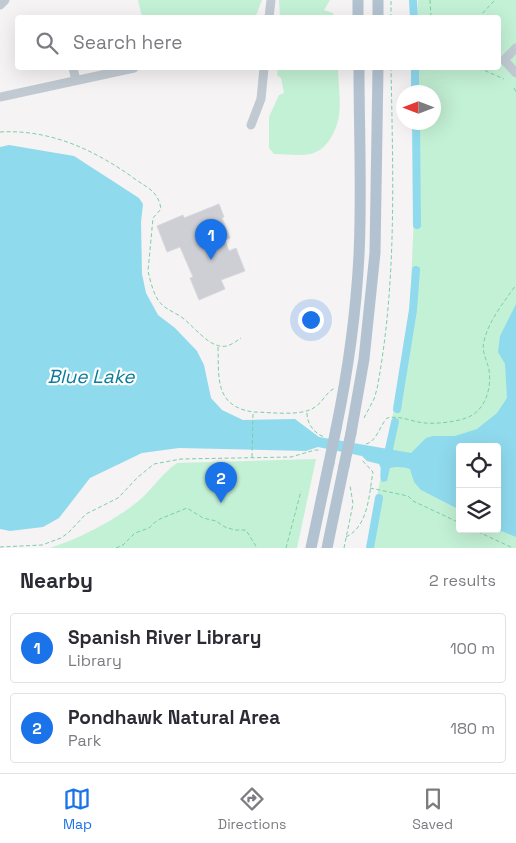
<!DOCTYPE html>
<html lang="en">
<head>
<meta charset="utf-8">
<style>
  body { margin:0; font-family:"Space Grotesk",sans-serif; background:#f7f7f7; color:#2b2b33 }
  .controls { position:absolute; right:15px; bottom:15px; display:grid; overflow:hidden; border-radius:5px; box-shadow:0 5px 20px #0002 }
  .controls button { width:45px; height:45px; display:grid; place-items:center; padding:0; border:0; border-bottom:1px solid #e1e1e2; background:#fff; color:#2b2b33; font:25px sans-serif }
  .compass { position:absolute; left:396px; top:85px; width:45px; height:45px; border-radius:50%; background:#fff; box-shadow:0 5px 20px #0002; rotate:270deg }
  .you { position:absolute; left:310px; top:319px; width:18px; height:18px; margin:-12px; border:4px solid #fff; border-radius:50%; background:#1a73e8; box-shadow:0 0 0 8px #1a73e833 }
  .badge { display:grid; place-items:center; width:32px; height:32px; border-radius:50%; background:#1a73e8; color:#fff; font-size:16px; font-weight:700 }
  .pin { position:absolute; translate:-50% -41px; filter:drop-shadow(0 1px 2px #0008) }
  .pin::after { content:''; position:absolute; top:26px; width:18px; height:15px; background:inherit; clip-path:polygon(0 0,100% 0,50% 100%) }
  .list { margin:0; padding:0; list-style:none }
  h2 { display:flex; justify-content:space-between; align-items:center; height:65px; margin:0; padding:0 20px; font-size:21px }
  h2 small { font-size:16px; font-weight:400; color:#7c7c81 }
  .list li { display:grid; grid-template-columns:32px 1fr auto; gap:15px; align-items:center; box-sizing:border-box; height:70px; margin:0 10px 10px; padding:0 10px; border:1px solid #e1e1e2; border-radius:5px }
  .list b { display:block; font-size:19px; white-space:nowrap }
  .list p { margin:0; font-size:16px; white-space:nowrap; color:#7c7c81 }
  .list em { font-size:16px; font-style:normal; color:#7c7c81 }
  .icon { flex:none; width:28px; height:28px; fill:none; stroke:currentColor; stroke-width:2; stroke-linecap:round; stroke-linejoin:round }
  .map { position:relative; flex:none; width:516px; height:548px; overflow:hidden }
  .search { position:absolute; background:#fff; box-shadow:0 5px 20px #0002; left:15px; right:15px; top:15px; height:55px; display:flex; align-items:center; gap:12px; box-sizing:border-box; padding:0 18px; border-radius:5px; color:#7c7c81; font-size:19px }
  .sheet { height:225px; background:#fff }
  nav { display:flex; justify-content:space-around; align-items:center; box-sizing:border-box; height:70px; border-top:1px solid #e1e1e2; background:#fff; font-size:14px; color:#7c7c81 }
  nav a { display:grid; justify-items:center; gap:2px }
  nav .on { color:#1a73e8 }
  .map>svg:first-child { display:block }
  .green { fill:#c3f1d5; fill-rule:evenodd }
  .water { fill:#90daee }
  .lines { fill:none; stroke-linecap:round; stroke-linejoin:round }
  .canal { stroke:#90daee; stroke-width:8 }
  .building { fill:#cdcfd5; stroke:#d7d9de }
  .path { stroke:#7ad0a6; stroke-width:1; stroke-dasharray:4 2.5; stroke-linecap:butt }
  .minor { stroke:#c1cad2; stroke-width:9 }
  .major { stroke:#b3c2d1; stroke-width:11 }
  .major-bridge { stroke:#b3c2d1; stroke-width:11 }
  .labels { text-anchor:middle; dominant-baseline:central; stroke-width:4.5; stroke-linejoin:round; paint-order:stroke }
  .water-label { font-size:19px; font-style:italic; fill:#0c7c9b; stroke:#fff }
</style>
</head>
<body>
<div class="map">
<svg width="516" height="548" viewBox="0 0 516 548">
  <rect width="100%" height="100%" fill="#f5f3f3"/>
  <g class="green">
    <path d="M138 0H262L255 18 142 17Z"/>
    <path d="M279 0H330L324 10 333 13 334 17H280Z"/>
    <path d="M418 0H516V548H367L409 331 418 123 434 122V92H419V68H498V18L418 17ZM460 447H497V529H460Z"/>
    <path d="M278 68H338C338 82 341 101 339 115 337 130 327 151 310 154 299 156 286 154 274 154L269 148V117L279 95 284 93 281 78 277 75Z"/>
    <path d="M316 459 297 548H49C78 540 123 516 144 496 155 485 164 472 177 463Z"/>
  </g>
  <path class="water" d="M9 145 74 156 139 198 143 204 141 222 142 274 146 293 158 315 175 328 197 351 204 365 211 398 222 410 243 420 295 419 319 437 411 453 426 438 433 436H455L477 429 497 413 507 398 505 364 498 352 500 336 516 304V537L496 529 497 447H460V510L421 490 414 482 410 469C404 467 397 466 390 468L387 481 382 482C378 475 383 470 379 464L367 461 362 456 318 447 306 451 179 448 142 453 90 478 59 518 43 527 10 531 0 529V147Z"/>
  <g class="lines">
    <g class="canal">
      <path d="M413 0 414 18"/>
      <path d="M415 68V92"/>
      <path d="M416 122 417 225"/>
      <path d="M397 409 413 310 416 270"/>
      <path d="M387 458 395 422"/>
      <path d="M370 548 379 498"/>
    </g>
  </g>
  <path class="building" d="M219 204 224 217 222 218 230 238 225 240 229 251 236 248 245 271 221 280 225 289 199 300 190 278 193 277 180 247 167 252 157 226 183 215 184 218Z"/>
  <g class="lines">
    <g class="path">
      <path d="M430 0 431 18"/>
      <path d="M391 18V0"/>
      <path d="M478 18 495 0"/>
      <path d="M479 68 504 79"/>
      <path d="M514 88 516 92"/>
      <path d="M0 132C50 129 95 150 135 179 149 189 158 191 161 209L153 218 148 271C150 280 153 292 158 300 163 308 172 311 180 316 192 324 206 344 220 346 228 348 235 342 241 338"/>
      <path d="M218 347C219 377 214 406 253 412 270 412 302 417 315 407 323 402 326 392 335 388"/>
      <path d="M307 413C307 424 314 433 324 437"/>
      <path d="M364 418 374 399 377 389C397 283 393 175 391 68"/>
      <path d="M366 444C377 441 379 427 387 418 400 415 412 422 425 423 437 424 455 422 466 418 485 412 492 388 489 370 487 359 481 352 484 341 489 320 504 302 516 285"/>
      <path d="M252 457 253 413"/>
      <path d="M370 488 408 496 413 501 460 523"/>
      <path d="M472 529 513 548"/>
      <path d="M346 537C369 526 369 493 373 472L361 459"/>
      <path d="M0 547 42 545 61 538 68 533 86 514 118 498 138 477 154 464 181 459 291 457 315 450H321"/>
      <path d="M116 548 123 545 135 533 149 528 154 523 160 519 187 508 203 518 216 521 225 527 235 530H246L257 548"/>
      <path d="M286 548 301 491"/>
      <path d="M344 548 353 504 350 485"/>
    </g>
    <g class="minor">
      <path d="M0 5 5 0"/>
      <path d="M269 18 271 0"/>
      <path d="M516 48 504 60 516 73"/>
      <path d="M73 68 76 80"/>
      <path d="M0 97 134 68"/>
      <path d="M251 125 261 99 264 68"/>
    </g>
    <g class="major">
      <path d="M358 0V18"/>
      <path d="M378 0V18"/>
      <path d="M336 429C348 371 356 314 359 255 362 193 359 130 359 68"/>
      <path d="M351 433 364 359 375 253 378 68"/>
      <path d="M311 548 329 463"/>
      <path d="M327 548 344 466"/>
    </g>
    <g class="major-bridge">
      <path d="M329 463 336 429"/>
      <path d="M344 466 351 433"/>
    </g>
  </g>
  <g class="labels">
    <g class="water-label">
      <text x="91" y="376">Blue Lake</text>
    </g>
  </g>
</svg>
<div class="controls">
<button><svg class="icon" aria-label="locate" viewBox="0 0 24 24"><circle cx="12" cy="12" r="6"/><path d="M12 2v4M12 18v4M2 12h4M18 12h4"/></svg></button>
<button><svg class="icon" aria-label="layers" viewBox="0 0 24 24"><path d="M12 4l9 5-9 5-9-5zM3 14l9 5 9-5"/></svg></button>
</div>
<svg class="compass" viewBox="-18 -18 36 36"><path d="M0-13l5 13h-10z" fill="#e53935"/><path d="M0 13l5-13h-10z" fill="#7c7c81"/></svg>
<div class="you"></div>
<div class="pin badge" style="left:211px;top:260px">1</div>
<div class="pin badge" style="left:221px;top:503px">2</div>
<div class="search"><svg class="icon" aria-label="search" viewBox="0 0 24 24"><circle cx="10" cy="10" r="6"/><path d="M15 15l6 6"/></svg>Search here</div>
</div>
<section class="sheet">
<h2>Nearby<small>2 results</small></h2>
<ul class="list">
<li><span class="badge">1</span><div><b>Spanish River Library</b><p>Library</p></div><em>100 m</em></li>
<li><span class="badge">2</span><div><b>Pondhawk Natural Area</b><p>Park</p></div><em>180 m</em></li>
</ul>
</section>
<nav>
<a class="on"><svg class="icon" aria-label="map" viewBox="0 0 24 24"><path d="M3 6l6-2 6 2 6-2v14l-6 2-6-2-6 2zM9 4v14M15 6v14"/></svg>Map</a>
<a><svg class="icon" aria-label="directions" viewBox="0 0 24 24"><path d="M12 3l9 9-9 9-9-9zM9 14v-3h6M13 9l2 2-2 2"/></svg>Directions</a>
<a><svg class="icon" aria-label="saved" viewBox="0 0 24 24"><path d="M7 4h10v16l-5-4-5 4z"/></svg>Saved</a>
</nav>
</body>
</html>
